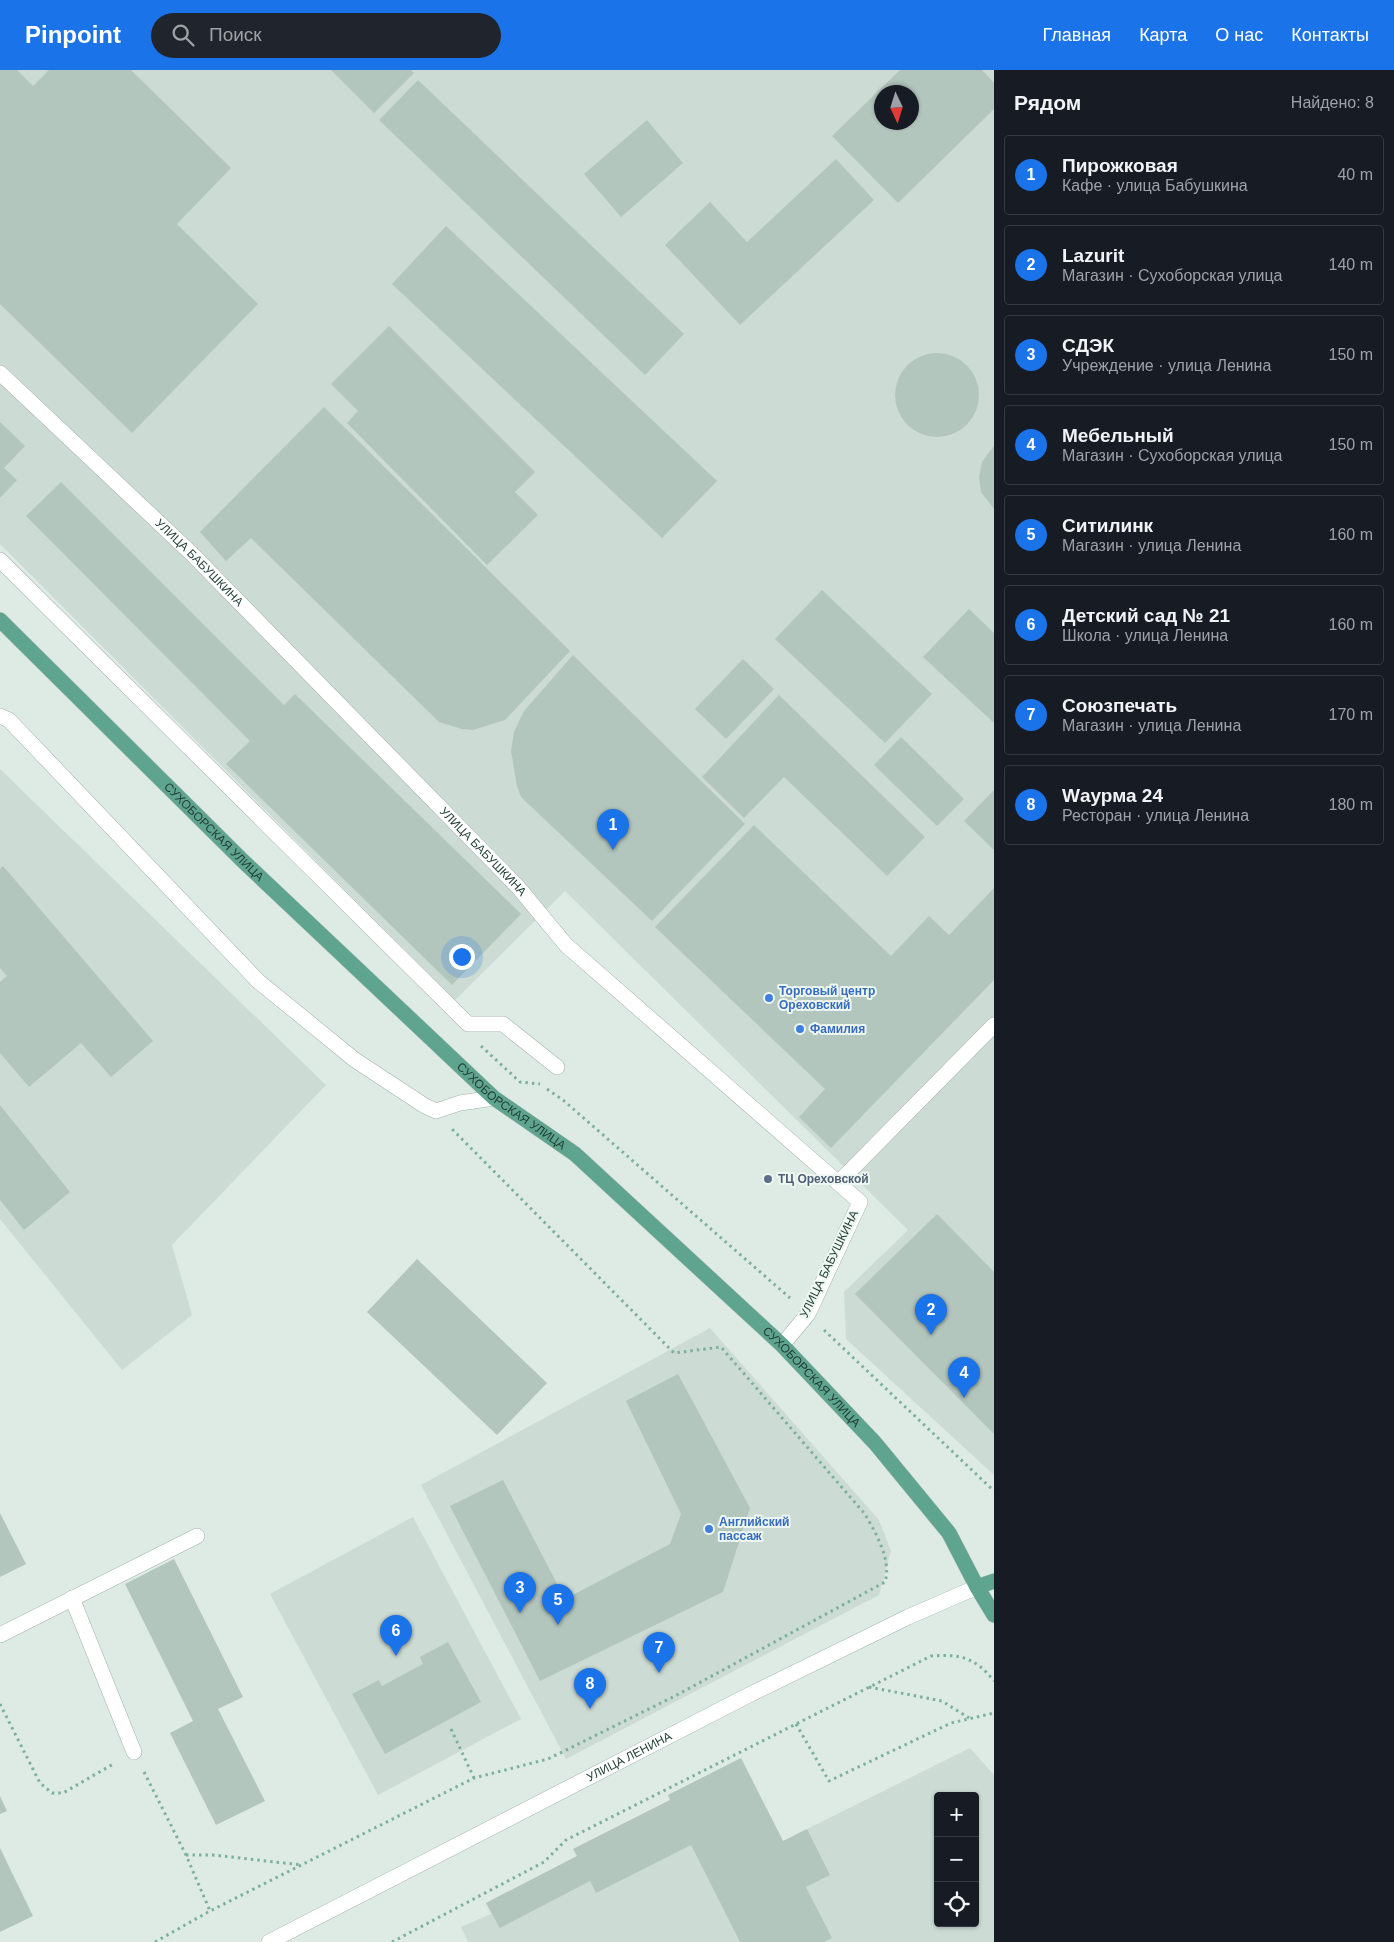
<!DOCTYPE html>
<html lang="ru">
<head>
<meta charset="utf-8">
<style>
  body { margin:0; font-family:Helvetica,sans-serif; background:#20242c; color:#f1f3f6 }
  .controls { position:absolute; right:15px; bottom:15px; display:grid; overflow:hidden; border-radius:5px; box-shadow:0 1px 4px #0004 }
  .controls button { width:45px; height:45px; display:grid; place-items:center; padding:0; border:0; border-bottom:1px solid #363941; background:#171b24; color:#f1f3f6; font:25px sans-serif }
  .compass { position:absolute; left:874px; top:15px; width:45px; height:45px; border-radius:50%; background:#171b24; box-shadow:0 1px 4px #0004; rotate:176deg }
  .you { position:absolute; left:461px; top:886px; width:18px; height:18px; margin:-12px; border:4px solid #fff; border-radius:50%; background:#1a73e8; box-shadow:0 0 0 8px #1a73e833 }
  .badge { display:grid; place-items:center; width:32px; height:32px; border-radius:50%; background:#1a73e8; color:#fff; font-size:16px; font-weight:700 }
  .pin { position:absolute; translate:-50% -41px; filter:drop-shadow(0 1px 2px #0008) }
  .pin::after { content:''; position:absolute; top:26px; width:18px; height:15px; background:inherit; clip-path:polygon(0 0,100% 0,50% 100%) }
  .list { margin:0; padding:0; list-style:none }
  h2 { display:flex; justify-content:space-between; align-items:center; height:65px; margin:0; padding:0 20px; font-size:21px }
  h2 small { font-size:16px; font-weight:400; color:#9ea1a6 }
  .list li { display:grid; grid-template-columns:32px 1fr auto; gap:15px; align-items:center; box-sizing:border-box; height:80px; margin:0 10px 10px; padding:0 10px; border:1px solid #363941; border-radius:5px }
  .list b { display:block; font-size:19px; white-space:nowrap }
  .list p { margin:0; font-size:16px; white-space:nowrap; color:#9ea1a6 }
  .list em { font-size:16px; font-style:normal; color:#9ea1a6 }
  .icon { flex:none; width:28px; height:28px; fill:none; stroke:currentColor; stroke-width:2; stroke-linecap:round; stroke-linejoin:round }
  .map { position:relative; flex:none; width:994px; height:1872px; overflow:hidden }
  header { display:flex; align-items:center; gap:30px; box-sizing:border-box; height:70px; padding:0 25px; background:#1a73e8; color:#fff }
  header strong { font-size:24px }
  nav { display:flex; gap:28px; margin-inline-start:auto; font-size:18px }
  .search { width:350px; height:45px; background:#20242c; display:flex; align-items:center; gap:12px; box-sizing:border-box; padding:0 18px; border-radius:28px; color:#9ea1a6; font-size:19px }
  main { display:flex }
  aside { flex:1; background:#171b24 }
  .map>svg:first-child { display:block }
  .built { fill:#ccdbd3; fill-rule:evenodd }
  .building { fill:#b3c6bd; fill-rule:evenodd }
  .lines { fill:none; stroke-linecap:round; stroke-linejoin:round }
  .minor-casing { stroke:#a1b3ab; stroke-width:16 }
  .major-casing { stroke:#c0c8c6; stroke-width:16 }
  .path { stroke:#7cb19d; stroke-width:3; stroke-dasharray:2.5 4; stroke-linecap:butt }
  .minor { stroke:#fff; stroke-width:15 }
  .major { stroke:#5fa48e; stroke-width:15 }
  .shop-dot { fill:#3f7fe0; stroke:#eef7f2; stroke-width:2 }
  .service-dot { fill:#5c6f8a; stroke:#eef7f2; stroke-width:2 }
  .labels { text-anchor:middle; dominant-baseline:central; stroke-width:4; stroke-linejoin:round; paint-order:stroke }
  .street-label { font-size:12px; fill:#1e3c32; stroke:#eef7f2 }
  .shop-label { font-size:12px; font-weight:bold; fill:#366cbe; stroke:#eef7f2; text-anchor:start }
  .service-label { font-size:12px; font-weight:bold; fill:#4e5e75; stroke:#eef7f2; text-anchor:start }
</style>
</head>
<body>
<header>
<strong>Pinpoint</strong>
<div class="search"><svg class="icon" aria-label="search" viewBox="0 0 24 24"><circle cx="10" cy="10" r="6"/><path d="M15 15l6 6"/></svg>Поиск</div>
<nav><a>Главная</a><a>Карта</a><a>О нас</a><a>Контакты</a></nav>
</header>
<main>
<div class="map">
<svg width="994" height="1872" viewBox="0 0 994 1872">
  <rect width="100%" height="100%" fill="#deebe4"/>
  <g class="built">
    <path d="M0 0H994V1405L846 1269 844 1222 908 1160 565 821 455 930 0 474ZM882 22H912V52H882Z"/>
    <path d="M0 699 326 1015 172 1175 192 1245 122 1300 0 1149Z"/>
    <path d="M710 1258 879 1450 891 1481 879 1525 566 1689 421 1415Z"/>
    <path d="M413 1447 521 1649 378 1725 270 1524Z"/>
    <path d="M970 1678 994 1705V1872H468L461 1857 491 1844 486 1833 577 1786 573 1779 670 1730 668 1725 741 1688 783 1771ZM938 1726H975V1853H938Z"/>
  </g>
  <g class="building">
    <path d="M0 0H17L33 16 49 0H131L231 98 177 154 258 234 132 363 0 234Z"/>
    <path d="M331 0H411L414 3 374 43Z"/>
    <path d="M900 0H982L994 13V39L898 133 832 66ZM882 22H912V52H882Z"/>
    <path d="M418 10 684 264 645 305 379 50Z"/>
    <path d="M647 50 683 93 621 147 584 104Z"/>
    <path d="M836 89 874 130 740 255 665 175 710 132 747 172Z"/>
    <path d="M446 156 717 411 662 468 392 214Z"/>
    <path d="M389 256 535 402 515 422 538 445 487 495 347 353 358 341 331 314Z"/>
    <circle cx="937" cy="325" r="42"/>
    <path d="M324 337 570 581 505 650 473 660 462 659 439 652 251 468 226 491 200 462Z"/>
    <path d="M0 352 25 376 4 398 17 410 0 428Z"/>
    <path d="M994 376V439L981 422 979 407 982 392Z"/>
    <path d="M61 412 284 635 295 624 521 844 452 915 226 694 250 671 26 446Z"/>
    <path d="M822 520 932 624 885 673 775 569Z"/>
    <path d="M969 539 994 563V653L923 587Z"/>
    <path d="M573 585 745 754 652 851 521 727 517 716 511 681 514 662 524 641Z"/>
    <path d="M743 589 774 619 726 669 695 639Z"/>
    <path d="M779 625 925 767 887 806 784 707 744 748 702 707Z"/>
    <path d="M901 667 964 729 937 756 874 695Z"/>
    <path d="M994 720V780L964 751Z"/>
    <path d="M754 755 891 886 929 846 949 865 994 818V910L831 1078 799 1047 825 1019 655 857Z"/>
    <path d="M3 796 153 971 111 1007 81 973 29 1017 0 983V912L7 906 0 898V799Z"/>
    <path d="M0 1035 70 1122 24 1160 0 1130Z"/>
    <path d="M937 1144 994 1202V1364L855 1224Z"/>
    <path d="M417 1189 547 1313 497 1365 367 1242Z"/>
    <path d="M678 1304 750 1438 723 1522 540 1611 450 1436 503 1410 565 1529 670 1474 681 1444 626 1331Z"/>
    <path d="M0 1443 26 1494 0 1507Z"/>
    <path d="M174 1489 243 1627 218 1639 265 1731 216 1755 170 1663 193 1651 125 1514Z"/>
    <path d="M448 1572 481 1632 385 1684 352 1624 379 1610 382 1616 423 1594 420 1587Z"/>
    <path d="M741 1688 783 1771 807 1759 830 1805 806 1817 832 1868 824 1872H740L691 1775 596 1823 590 1811 500 1858 486 1833 577 1786 573 1779 670 1730 668 1725Z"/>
    <path d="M0 1726 7 1741 0 1744Z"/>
    <path d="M0 1778 33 1846 0 1862Z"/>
  </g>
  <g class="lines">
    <defs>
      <g id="minor">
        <path id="s1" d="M0 303 191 483 518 817 566 875 860 1132 808 1244 782 1275"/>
        <path d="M0 490 468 954H503L557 997"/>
        <path d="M0 646 9 650 258 911 355 990 425 1036 436 1041 460 1033 494 1028"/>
        <path d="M839 1112 994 955"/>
        <path d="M72 1528 134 1682"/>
        <path d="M0 1565 197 1466"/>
        <path id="s2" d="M269 1872 743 1628 908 1547 977 1517"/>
      </g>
      <g id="major">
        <path id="s3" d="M0 550 243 791 494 1028 575 1084 782 1275 875 1373 949 1463 977 1517 994 1545"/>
        <path d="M977 1517 994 1511"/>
      </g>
    </defs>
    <use href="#minor" class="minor-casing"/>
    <use href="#major" class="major-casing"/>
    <g class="path">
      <path d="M481 976 520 1012 540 1014"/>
      <path d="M547 1019 563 1030 790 1228"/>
      <path d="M824 1260 994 1421"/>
      <path d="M869 1617 942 1631 969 1648"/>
      <path d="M0 1634 40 1713 52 1723H63L115 1693"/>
      <path d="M796 1654 829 1711 951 1653 994 1643"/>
      <path d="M451 1659 474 1708"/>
      <path d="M144 1702 186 1785 210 1841"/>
      <path d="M186 1785H213L302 1795"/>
      <path d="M155 1872 210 1841 474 1708 548 1689 675 1626 885 1512C892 1490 875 1461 864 1443L721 1277 674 1283 452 1059"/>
      <path d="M392 1872 544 1792 566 1770 931 1586C960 1584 975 1587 994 1611"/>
    </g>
    <use href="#minor" class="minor"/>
    <use href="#major" class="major"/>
  </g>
  <g class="shop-dot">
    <circle cx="769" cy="928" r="5"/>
    <circle cx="800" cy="959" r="5"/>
    <circle cx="709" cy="1459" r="5"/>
  </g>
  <circle class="service-dot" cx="768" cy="1109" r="5"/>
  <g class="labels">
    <g class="street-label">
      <text stroke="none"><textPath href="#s1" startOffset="275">УЛИЦА БАБУШКИНА</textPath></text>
      <text stroke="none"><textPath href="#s3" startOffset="301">СУХОБОРСКАЯ УЛИЦА</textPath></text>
      <text stroke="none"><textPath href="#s1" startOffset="680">УЛИЦА БАБУШКИНА</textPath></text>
      <text stroke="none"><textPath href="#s3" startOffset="706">СУХОБОРСКАЯ УЛИЦА</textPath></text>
      <text transform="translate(829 1194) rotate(-64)">УЛИЦА БАБУШКИНА</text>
      <text stroke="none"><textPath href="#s3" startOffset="1111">СУХОБОРСКАЯ УЛИЦА</textPath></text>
      <text stroke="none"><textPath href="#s2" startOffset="405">УЛИЦА ЛЕНИНА</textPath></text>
    </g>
    <g class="shop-label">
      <text x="779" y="921">Торговый центр<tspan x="779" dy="14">Ореховский</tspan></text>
      <text x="810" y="959">Фамилия</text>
      <text x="719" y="1452">Английский<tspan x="719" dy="14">пассаж</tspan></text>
    </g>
    <g class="service-label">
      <text x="778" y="1109">ТЦ Ореховской</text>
    </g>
  </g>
</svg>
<div class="controls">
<button>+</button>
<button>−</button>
<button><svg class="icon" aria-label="locate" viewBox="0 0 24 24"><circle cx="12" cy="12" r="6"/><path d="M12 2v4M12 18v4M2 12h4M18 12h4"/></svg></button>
</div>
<svg class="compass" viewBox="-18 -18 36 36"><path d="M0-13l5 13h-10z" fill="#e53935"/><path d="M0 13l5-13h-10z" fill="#9ea1a6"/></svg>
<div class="you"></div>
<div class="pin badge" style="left:613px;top:780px">1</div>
<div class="pin badge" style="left:931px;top:1265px">2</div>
<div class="pin badge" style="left:520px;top:1543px">3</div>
<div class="pin badge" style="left:964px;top:1328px">4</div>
<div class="pin badge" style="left:558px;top:1555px">5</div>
<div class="pin badge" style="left:396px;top:1586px">6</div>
<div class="pin badge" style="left:659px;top:1603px">7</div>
<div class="pin badge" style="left:590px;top:1639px">8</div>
</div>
<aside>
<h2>Рядом<small>Найдено: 8</small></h2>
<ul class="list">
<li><span class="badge">1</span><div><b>Пирожковая</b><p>Кафе · улица Бабушкина</p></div><em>40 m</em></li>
<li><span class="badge">2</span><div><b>Lazurit</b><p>Магазин · Сухоборская улица</p></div><em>140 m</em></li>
<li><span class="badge">3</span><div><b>СДЭК</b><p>Учреждение · улица Ленина</p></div><em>150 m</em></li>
<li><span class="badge">4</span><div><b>Мебельный</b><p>Магазин · Сухоборская улица</p></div><em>150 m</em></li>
<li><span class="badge">5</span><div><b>Ситилинк</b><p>Магазин · улица Ленина</p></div><em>160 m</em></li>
<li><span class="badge">6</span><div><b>Детский сад № 21</b><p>Школа · улица Ленина</p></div><em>160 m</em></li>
<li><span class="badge">7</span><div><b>Союзпечать</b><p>Магазин · улица Ленина</p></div><em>170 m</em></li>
<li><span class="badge">8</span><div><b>Wаурма 24</b><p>Ресторан · улица Ленина</p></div><em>180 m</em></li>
</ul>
</aside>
</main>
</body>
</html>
